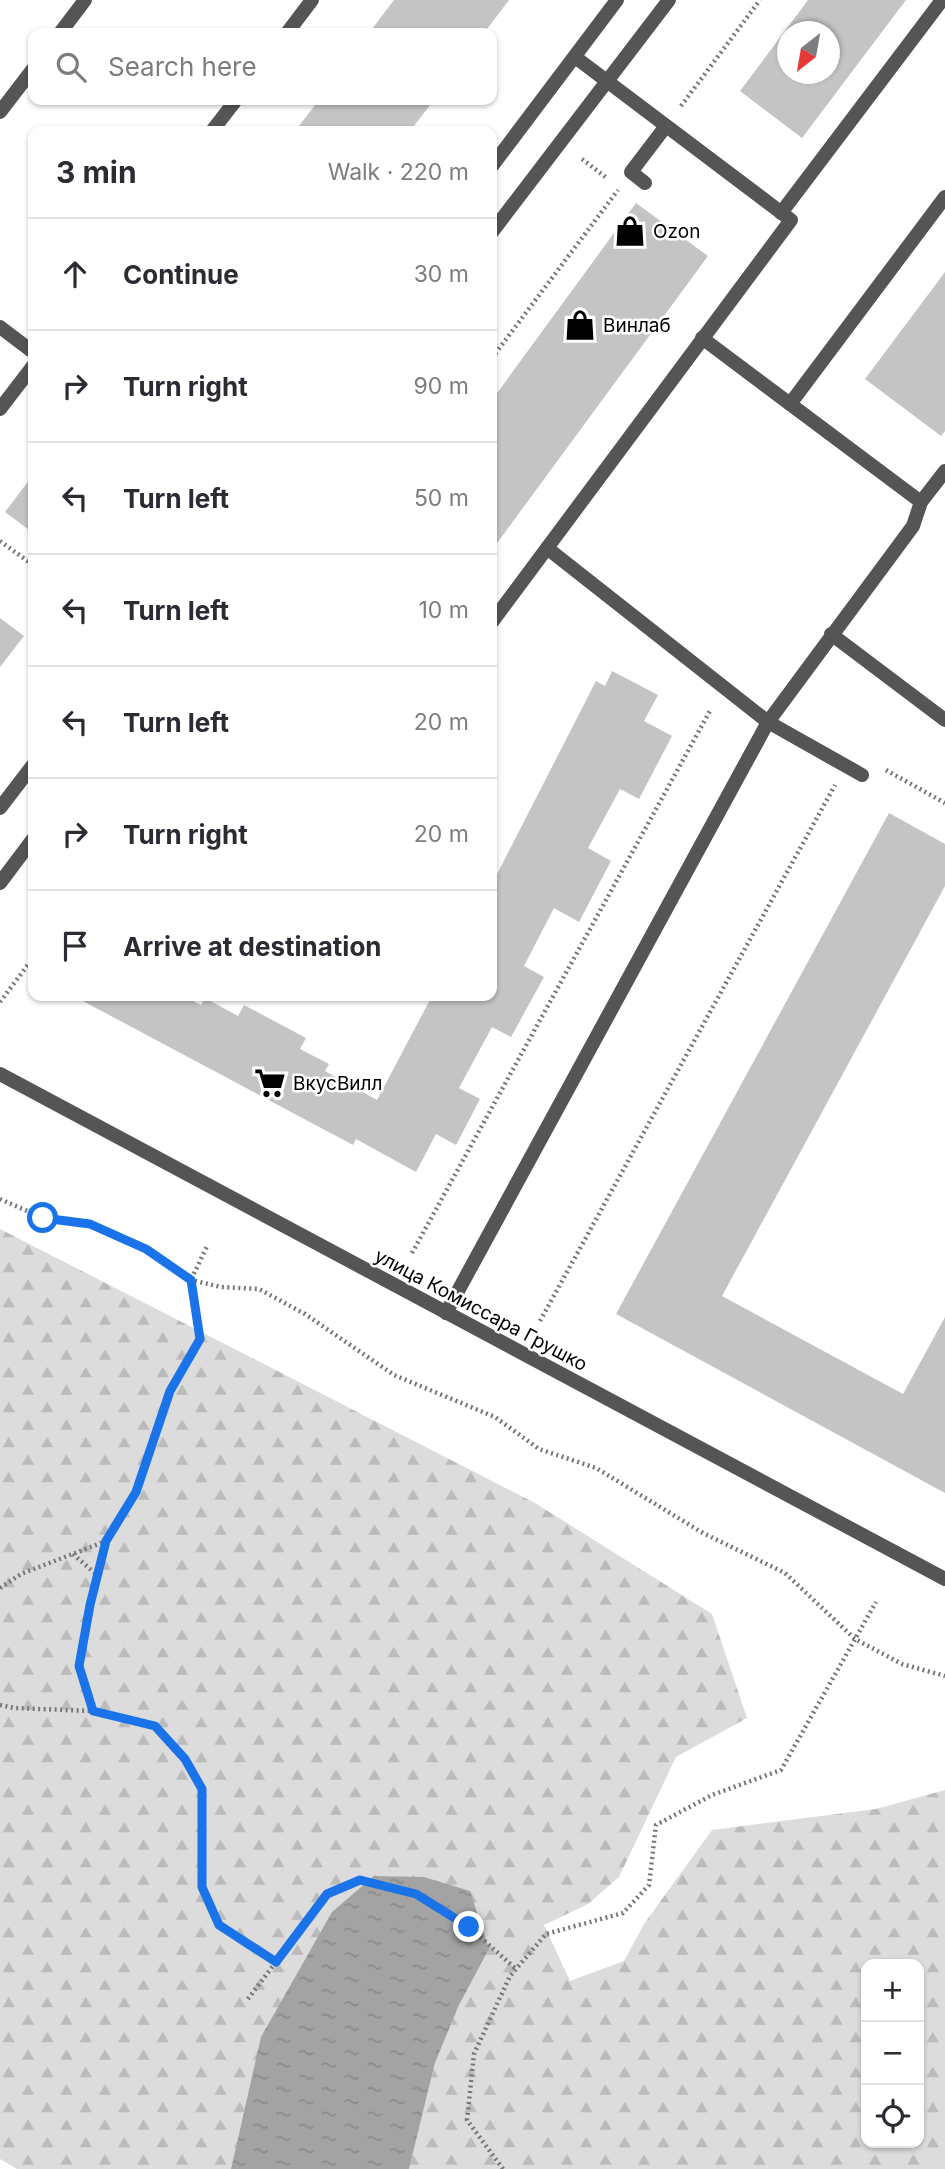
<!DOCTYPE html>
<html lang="en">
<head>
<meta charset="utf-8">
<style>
  body { margin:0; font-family:Inter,sans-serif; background:#f7f7f7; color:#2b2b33 }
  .controls { position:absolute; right:21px; bottom:21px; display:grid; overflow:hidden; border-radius:14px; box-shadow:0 2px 5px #0004 }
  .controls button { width:63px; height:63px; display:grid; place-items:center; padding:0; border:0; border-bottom:2px solid #e1e1e2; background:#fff; color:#2b2b33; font:35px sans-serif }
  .compass { position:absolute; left:777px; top:21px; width:63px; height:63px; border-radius:50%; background:#fff; box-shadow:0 2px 5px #0004; rotate:211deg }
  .stop { position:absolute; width:21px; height:21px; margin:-16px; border:5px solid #1a73e8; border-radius:50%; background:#fff }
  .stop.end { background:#1a73e8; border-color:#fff; box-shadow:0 2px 7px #0008 }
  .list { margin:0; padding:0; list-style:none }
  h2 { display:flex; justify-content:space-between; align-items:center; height:91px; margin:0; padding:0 28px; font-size:30px }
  h2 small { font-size:23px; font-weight:400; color:#7c7c81 }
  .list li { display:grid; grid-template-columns:46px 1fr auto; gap:21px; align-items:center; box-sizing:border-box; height:112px; padding:0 28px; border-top:2px solid #e1e1e2 }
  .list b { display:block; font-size:26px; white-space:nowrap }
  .list em { font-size:23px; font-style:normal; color:#7c7c81 }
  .icon { flex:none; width:38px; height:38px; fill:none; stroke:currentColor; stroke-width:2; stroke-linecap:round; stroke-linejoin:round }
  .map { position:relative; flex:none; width:945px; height:2169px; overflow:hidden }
  .search { position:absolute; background:#fff; box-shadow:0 2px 5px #0004; left:28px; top:28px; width:469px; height:77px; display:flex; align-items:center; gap:18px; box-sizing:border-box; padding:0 24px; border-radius:14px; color:#7c7c81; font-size:26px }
  .panel { position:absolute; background:#fff; box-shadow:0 2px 5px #0004; left:28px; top:126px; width:469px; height:875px; border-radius:14px }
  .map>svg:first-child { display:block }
  .forest { fill:url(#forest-firs); fill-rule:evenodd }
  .water { fill:url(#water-ripples) }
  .building { fill:#c4c4c4; fill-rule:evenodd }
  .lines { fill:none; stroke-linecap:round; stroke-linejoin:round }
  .path { stroke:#777; stroke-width:4.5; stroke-dasharray:2 3.5; stroke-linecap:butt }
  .service { stroke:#555; stroke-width:14 }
  .minor { stroke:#555; stroke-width:14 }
  .route { stroke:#1a73e8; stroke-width:9 }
  .labels { text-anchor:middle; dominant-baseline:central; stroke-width:5; stroke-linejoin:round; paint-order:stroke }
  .poi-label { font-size:19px; fill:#000; stroke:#fff; text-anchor:start }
  .street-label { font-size:19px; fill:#000; stroke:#fff }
</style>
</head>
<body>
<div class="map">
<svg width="945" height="2169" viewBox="0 0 945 2169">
  <defs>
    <pattern id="forest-firs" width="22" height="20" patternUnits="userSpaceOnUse" patternTransform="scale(1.75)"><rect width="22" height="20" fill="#dcdcdc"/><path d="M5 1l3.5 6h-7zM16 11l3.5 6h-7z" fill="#bbb"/></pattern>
    <pattern id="water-ripples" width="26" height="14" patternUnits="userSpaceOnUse" patternTransform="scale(1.75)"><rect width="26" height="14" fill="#a3a3a3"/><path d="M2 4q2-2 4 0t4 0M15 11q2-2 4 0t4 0" fill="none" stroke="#8b8b8b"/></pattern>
  </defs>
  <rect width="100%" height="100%" fill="#fff"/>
  <path class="forest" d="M0 1229 535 1503 712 1614 747 1718 676 1757 619 1877 588 1904 544 1925 570 1981 624 1961 644 1924 712 1830 876 1809 945 1790V2169H409L435 2063 459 2005 489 1949 245 2108 231 2169H17L0 2159ZM866 1964H919V2143H866Z"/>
  <path class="water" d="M374 1876 424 1877 470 1891 489 1949 459 2005 435 2063 409 2169H231L261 2037 332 1912Z"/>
  <g class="building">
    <path d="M394 0H509L484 33H369Z"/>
    <path d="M808 0H906L802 138 740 91ZM788 32H830V74H788Z"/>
    <path d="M319 100H434L410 131H295Z"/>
    <path d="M636 203 708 256 492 550V400Z"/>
    <path d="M945 272V431L941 436 865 379Z"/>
    <path d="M33 475V533L5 512Z"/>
    <path d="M0 618 24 636 0 667Z"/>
    <path d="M612 671 658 695 644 721 672 736 639 799 620 789 588 848 611 861 579 922 554 908 524 966 544 977 511 1037 492 1027 459 1088 480 1099 456 1145 436 1134 416 1172 356 1139 353 1145 81 1000 83 996H183L201 1005 205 998 238 1016 244 1005 306 1038 300 1049 329 1064 325 1071 377 1100 432 996H492V884L596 681 605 686Z"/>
    <path d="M889 813 945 844V886L722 1296 903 1394 945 1317V1493L616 1314Z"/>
  </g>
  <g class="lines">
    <g class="path">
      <path d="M681 106 760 0"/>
      <path d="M582 159 608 179"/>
      <path d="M492 358 618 190"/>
      <path d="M0 541 33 565"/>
      <path d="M886 770 945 803"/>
      <path d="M0 1002 33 958"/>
      <path d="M0 1199 43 1218 90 1224 146 1249 191 1280 221 1287 259 1289 305 1314 394 1375 495 1417 539 1449 596 1468 703 1533 785 1573 855 1639 902 1664 945 1676"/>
      <path d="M412 1253 711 709"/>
      <path d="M540 1321 835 785"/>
      <path d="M73 1554 97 1575"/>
      <path d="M0 1588 21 1574 106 1541 136 1492 170 1390 200 1339 191 1280 208 1244"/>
      <path d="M0 1705 14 1708 93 1711 154 1726 185 1759 202 1789V1887L219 1925 276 1962"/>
      <path d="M93 1711 79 1666 90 1606 105 1542"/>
      <path d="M248 1999 327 1894 360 1880 416 1894 469 1927 516 1969"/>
      <path d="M503 2169 467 2120 474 2054 510 1976 546 1934 623 1913 649 1885 656 1825 712 1795 781 1770 876 1602"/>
    </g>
    <g class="service">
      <path d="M60 33 85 0"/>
      <path d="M287 33 312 0"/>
      <path d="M0 112 33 69"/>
      <path d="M212 131 236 100"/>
      <path d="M645 183 631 172 666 126"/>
      <path d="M781 213 942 0"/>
      <path d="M0 327 33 352"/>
      <path d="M702 338 921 502"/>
      <path d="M790 404 945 197"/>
      <path d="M0 409 33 366"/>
      <path d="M547 548 768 722 862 775"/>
      <path d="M492 622 791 220 575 57"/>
      <path d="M831 634 945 720"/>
      <path d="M446 1313 768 722 913 526 921 502 945 471"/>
    </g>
    <g class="minor">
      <path d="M492 166 617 0"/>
      <path d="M492 232 669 0"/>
      <path d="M0 808 33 765"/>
      <path d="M0 883 33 839"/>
      <path d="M0 1074 945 1579"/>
    </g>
  </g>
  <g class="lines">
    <path class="route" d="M43 1218 90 1224 146 1249 191 1280 200 1339 170 1391 136 1492 106 1541 90 1605 79 1666 93 1711 155 1726 185 1759 202 1789V1887L219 1925 276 1962 327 1894 360 1880 416 1894 469 1927"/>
  </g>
  <defs>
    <symbol id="shop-bare" viewBox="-9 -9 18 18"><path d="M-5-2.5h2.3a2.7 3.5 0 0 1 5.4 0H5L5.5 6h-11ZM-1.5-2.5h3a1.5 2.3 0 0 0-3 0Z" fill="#000" stroke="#fff" stroke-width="2.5" paint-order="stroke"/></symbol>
    <symbol id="supermarket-bare" viewBox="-9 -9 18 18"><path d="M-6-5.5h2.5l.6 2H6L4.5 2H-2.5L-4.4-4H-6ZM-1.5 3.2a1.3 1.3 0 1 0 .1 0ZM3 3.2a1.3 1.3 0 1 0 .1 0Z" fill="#000" stroke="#fff" stroke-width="2.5" paint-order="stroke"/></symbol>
  </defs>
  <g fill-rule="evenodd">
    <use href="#shop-bare" x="608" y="209" width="44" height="44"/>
    <use href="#shop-bare" x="558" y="303" width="44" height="44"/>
    <use href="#supermarket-bare" x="248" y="1061" width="44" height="44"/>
  </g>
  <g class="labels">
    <g class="poi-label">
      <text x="653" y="231">Ozon</text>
      <text x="603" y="325">Винлаб</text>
      <text x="293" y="1083">ВкусВилл</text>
    </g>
    <g class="street-label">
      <text transform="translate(481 1310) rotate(28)">улица Комиссара Грушко</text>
    </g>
  </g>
</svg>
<div class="controls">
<button>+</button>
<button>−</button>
<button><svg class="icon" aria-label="locate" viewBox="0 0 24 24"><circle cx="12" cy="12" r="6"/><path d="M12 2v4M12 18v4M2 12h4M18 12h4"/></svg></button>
</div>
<svg class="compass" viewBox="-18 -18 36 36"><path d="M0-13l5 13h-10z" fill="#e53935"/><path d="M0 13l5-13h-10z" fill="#7c7c81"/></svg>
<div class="stop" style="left:43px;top:1218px"></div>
<div class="stop end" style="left:469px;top:1927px"></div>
<div class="search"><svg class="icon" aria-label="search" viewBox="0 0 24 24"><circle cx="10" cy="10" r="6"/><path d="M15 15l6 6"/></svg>Search here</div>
<section class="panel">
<h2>3 min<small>Walk · 220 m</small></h2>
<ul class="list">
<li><svg class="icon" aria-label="ahead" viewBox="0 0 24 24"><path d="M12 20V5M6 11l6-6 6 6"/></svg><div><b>Continue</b></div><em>30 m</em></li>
<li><svg class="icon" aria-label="right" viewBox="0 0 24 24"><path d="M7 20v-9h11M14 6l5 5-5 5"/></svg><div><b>Turn right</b></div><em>90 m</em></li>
<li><svg class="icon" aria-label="left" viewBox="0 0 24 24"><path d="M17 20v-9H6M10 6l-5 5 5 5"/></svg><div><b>Turn left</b></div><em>50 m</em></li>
<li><svg class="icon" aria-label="left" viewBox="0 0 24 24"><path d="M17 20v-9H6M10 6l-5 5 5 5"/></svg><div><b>Turn left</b></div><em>10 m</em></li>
<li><svg class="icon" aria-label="left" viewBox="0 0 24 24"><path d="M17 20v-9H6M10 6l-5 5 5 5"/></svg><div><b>Turn left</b></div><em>20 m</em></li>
<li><svg class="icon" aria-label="right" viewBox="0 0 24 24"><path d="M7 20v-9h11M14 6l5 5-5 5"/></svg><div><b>Turn right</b></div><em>20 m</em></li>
<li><svg class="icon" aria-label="arrive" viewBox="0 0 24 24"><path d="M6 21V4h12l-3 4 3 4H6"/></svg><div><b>Arrive at destination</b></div></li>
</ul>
</section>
</div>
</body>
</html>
